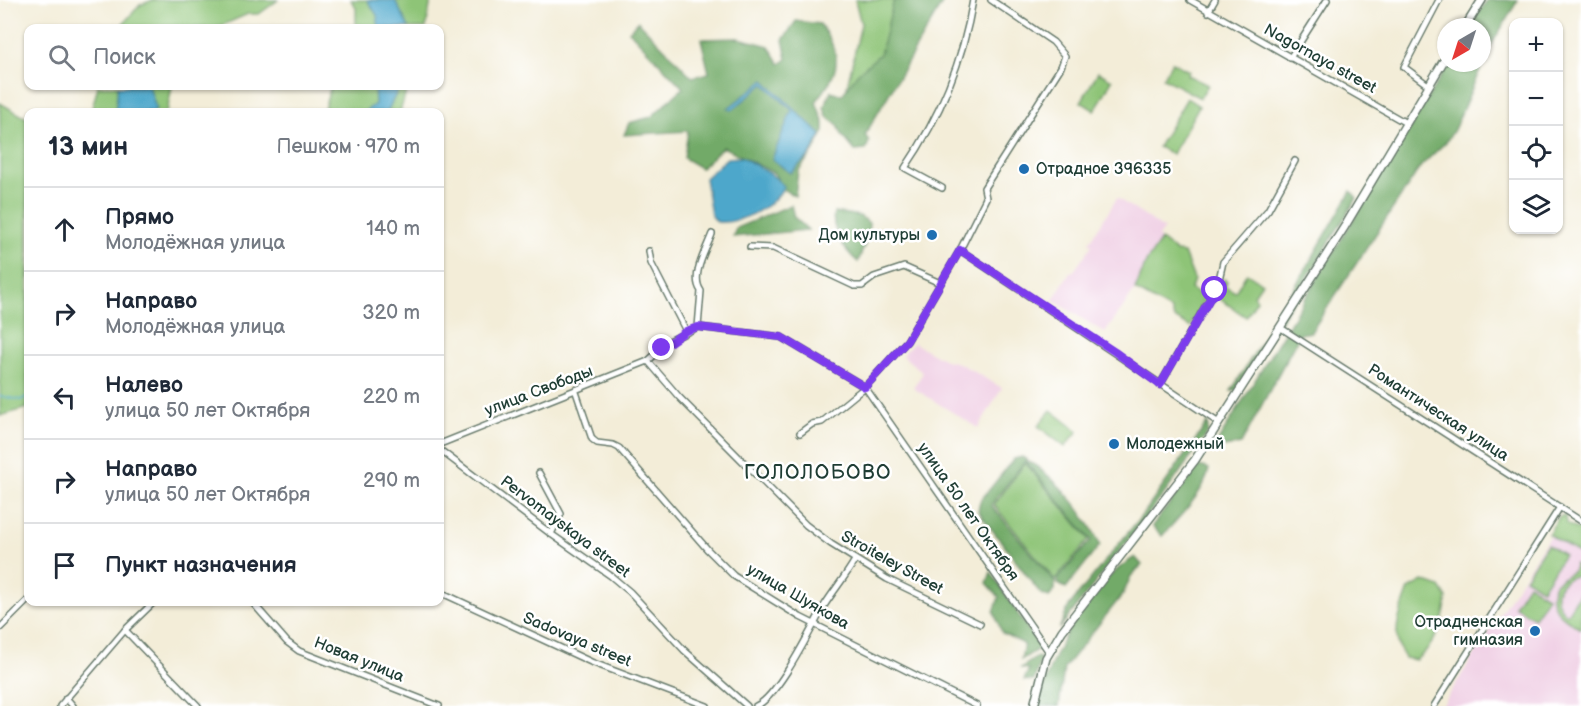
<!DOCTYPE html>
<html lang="ru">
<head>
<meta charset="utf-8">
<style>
  body { margin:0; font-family:"Balsamiq Sans",sans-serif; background:#f6f6f7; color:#1f2937 }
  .controls { position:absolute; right:18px; top:18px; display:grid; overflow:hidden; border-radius:12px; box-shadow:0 2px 4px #0004 }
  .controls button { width:54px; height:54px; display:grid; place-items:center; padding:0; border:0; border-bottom:2px solid #e0e1e3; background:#fff; color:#1f2937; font:30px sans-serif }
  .compass { position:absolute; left:1437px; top:18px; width:54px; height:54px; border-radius:50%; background:#fff; box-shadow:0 2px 4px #0004; rotate:219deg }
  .stop { position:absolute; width:18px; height:18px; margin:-14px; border:4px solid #7c3aed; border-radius:50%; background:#fff }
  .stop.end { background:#7c3aed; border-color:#fff; box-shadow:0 2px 6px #0008 }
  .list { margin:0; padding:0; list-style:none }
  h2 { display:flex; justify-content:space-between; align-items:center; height:78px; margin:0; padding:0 24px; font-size:26px }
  h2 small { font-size:20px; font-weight:400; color:#747a83 }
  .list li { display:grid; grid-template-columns:39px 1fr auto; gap:18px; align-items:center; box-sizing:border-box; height:84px; padding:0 24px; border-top:2px solid #e0e1e3 }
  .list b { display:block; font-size:22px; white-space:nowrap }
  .list p { margin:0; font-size:20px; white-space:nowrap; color:#747a83 }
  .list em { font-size:20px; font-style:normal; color:#747a83 }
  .icon { flex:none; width:33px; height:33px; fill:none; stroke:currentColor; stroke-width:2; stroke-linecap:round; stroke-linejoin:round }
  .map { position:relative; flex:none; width:1581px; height:706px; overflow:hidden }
  .search { position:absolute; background:#fff; box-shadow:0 2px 4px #0004; left:24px; top:24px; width:420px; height:66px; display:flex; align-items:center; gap:15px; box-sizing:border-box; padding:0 21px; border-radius:12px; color:#747a83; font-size:22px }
  .panel { position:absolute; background:#fff; box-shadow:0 2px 4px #0004; left:24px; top:108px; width:420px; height:498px; border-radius:12px }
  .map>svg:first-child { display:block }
  .built { fill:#f0d0e5 }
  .green { fill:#8ec477; stroke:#568056; stroke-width:1.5 }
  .forest { fill:#72aa68; stroke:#48744e; stroke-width:1.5 }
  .water { fill:#4da7cb; stroke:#367280; stroke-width:1.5 }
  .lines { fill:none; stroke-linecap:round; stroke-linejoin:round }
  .stream { stroke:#4da7cb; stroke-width:1.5 }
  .minor-casing { stroke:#697b6d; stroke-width:8 }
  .tertiary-casing { stroke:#697b6d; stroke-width:10 }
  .minor { stroke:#fff; stroke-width:5 }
  .tertiary { stroke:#fff; stroke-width:7 }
  .route { stroke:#7c3aed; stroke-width:8 }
  .poi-dot { fill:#1f6fb2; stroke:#fff; stroke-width:2 }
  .labels { text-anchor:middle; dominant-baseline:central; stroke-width:5; stroke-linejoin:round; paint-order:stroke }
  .street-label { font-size:16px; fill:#1f3d34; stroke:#fff }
  .poi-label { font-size:16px; fill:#1f3d34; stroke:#fff; text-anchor:start }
  .quarter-label { font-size:20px; letter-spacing:1.5px; fill:#1f3d34; stroke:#fff }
</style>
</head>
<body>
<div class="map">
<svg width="1581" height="706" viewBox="0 0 1581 706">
  <rect width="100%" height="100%" fill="#fff"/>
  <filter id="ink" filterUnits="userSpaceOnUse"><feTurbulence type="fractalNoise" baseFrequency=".0167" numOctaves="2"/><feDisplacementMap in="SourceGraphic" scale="12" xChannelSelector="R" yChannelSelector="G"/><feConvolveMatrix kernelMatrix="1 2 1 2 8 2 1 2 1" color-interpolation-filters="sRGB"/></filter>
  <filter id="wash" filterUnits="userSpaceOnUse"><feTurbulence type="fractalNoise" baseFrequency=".008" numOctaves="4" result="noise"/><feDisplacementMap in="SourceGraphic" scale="24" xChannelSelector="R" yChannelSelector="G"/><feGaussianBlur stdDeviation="1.35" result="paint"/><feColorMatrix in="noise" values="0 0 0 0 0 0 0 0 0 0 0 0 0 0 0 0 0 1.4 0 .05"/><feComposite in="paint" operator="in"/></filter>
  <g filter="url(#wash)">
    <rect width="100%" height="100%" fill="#f3edd8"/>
    <g class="built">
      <path d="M1117 198 1164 229 1158 237 1161 240 1146 262 1135 290 1105 333 1053 300 1070 272 1074 271 1092 245 1089 243Z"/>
      <path d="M914 343 945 360 959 363 1002 388 978 428 913 388 923 373 902 355Z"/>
      <path d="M1550 535 1581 555V706H1442Z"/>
    </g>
    <g class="green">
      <path d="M153 0H278L259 14H248L216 28H119L140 5Z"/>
      <path d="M351 0H431L426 28H356V8Z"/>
      <path d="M855 0H919L918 8 843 104 861 24Z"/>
      <path d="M1172 62 1189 71 1187 75 1208 85 1200 98 1163 78Z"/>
      <path d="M1098 72 1112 80 1095 111 1081 102Z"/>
      <path d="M98 86H172L167 112H91Z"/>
      <path d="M331 86H408L400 112H323Z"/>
      <path d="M1187 98 1199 106 1172 154 1158 147Z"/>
      <path d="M0 103 28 119V408L0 416Z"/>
      <path d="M1161 240 1176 252 1184 253 1194 279 1191 289 1205 298 1190 327 1174 318 1171 310 1135 290 1146 262Z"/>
      <path d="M1247 273 1262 283 1254 295 1257 300 1246 317 1214 295 1224 279 1227 281 1225 286 1235 292Z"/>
      <path d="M1051 410 1078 431 1065 447 1038 426Z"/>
      <path d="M1025 463 1089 539 1055 580 994 505Z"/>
      <path d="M1565 515 1566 524 1581 531V555L1548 534 1559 517Z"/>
      <path d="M1547 544 1564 555 1542 589 1525 578Z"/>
      <path d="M1575 564 1581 568V576C1558 575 1548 600 1567 614L1581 592V629C1563 618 1543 606 1556 582L1573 571Z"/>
      <path d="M1423 581 1440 587 1447 598C1443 624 1437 643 1416 660L1405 658C1389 636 1400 613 1409 589Z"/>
      <path d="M1528 584 1548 597 1534 618 1514 606Z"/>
    </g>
    <g class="forest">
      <path d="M894 0H944L865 135 869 141 866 150 855 151 842 135 838 125 827 117 824 107 831 91 842 95 858 73 880 54Z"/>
      <path d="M1487 0H1518L1489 49 1454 130 1446 142 1421 166 1311 332 1300 334 1241 444 1224 447 1216 444 1449 63H1482V27H1470Z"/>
      <path d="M638 21 692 77 709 73 701 39 739 38 769 46 780 64 787 59 783 40 796 21 820 24C844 57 840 71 816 102L824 123V131L813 152 798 171 795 196 784 190 774 173 723 147 701 168 684 158 688 131 624 135 629 123 651 117 683 88 629 31Z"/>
      <path d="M1351 191 1357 198 1237 391H1231L1291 294Z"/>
      <path d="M791 205 794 217 808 230 733 237 736 228Z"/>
      <path d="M834 212 860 216 869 223 868 237 858 262C845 251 830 230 834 212Z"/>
      <path d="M1208 422V433L1165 493 1059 629 1069 606 1147 509Z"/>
      <path d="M1022 457C1054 475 1086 512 1100 545L1066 588 1058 584 1057 580 1091 540 1025 461 991 505 1055 582V590L1049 597 1040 593 978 511 980 501 1014 459Z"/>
      <path d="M1199 466 1209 469C1205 492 1178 519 1162 536L1152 526Z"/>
      <path d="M1135 557 1142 565 1131 576 1123 594 1064 668 1059 706H1039C1050 652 1087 586 1135 557Z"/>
      <path d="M991 572 1040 648 1021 660 1024 644 1002 633 994 612 999 597 987 583Z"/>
      <path d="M1037 657 1041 658 1034 681 1024 680 1029 669 1021 668Z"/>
    </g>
    <g class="water">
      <path d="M367 0H395L409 28H379L377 15Z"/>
      <path d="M764 80 821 135 810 155 790 173 772 159 792 110 764 84 732 110 728 108Z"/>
      <path d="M118 86H149L156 108 153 112H115Z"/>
      <path d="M374 86H400L387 112H364L375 104Z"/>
      <path d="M742 157 771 174 784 186C774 207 741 224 717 222L711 215 705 178 727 158Z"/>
    </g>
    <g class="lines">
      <path class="stream" d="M0 396 21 400 28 396"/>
    </g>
  </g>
  <g filter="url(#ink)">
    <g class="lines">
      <defs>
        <g id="minor">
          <path d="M1190 0 1406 123"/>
          <path d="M1208 12 1215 0"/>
          <path d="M1290 58 1327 0"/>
          <path d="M1428 85 1404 67 1439 0"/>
          <path d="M942 188 905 168C940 117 963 61 973 0"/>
          <path d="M750 247 773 248 854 286H862L874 277 904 267 940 283"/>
          <path d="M960 250 1219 423"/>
          <path d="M649 251 651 263 686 331"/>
          <path d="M698 327 701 291C690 276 706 250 712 234"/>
          <path d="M1281 328 1581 521"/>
          <path d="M648 361 679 397 806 525 831 544 887 579 980 624"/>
          <path d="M1160 385 1218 284 1223 262 1268 210 1295 161"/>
          <path d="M576 392 592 439 597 443 613 445 619 448 708 550 734 576 800 617 977 706"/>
          <path d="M800 433 812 424 822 422 865 387 907 341 960 250 986 198 984 188 1061 67 1065 56 1053 42 991 0"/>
          <path d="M440 444 648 361 671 340 698 327 781 337 865 387 1049 652"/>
          <path d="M440 450 551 534 611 576 630 592 685 651 747 706"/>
          <path d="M539 473 561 514 551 534"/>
          <path d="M440 592 591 662 707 706"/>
          <path d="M252 602 287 642 299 651 439 706"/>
          <path d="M0 628 28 600"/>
          <path d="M125 630 198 706"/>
          <path d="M66 698 73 706"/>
          <path d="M60 706 125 630 154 602"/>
          <path d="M756 706C778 697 811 629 824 606 834 590 846 576 855 560"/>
          <path d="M1434 706 1560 507"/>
        </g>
        <g id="tertiary">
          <path d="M1465 27 1482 0"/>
          <path d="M1034 706 1046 658 1062 631 1195 460 1345 226 1446 57"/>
        </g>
      </defs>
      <use href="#minor" class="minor-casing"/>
      <use href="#tertiary" class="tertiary-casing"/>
      <use href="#minor" class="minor"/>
      <use href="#tertiary" class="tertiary"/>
    </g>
  </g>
  <g class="lines" filter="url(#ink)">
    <path class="route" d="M662 348 686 331 698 327 781 337 865 387 907 341 960 250 1115 352 1160 385 1215 290"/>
  </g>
  <g class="poi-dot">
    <circle cx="1024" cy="169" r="6"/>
    <circle cx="932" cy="235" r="6"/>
    <circle cx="1114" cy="444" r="6"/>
    <circle cx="1535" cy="631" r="6"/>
  </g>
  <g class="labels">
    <g class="street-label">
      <text transform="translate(1320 59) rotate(29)">Nagornaya street</text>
      <text transform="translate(539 391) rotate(-21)">улица Свободы</text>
      <text transform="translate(1438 413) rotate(33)">Романтическая улица</text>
      <text transform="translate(968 512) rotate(55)">улица 50 лет Октября</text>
      <text transform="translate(565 527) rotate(37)">Pervomayskaya street</text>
      <text transform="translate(892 563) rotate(29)">Stroiteley Street</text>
      <text transform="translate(798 597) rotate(30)">улица Шуякова</text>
      <text transform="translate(577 640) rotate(23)">Sadovaya street</text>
      <text transform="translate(359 660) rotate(22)">Новая улица</text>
    </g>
    <g class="poi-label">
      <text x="1036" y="169">Отрадное 396335</text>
      <text x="920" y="235" text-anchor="end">Дом культуры</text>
      <text x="1126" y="444">Молодежный</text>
      <text x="1523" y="622" text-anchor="end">Отрадненская<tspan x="1523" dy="18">гимназия</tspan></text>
    </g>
    <g class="quarter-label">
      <text x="818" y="473">ГОЛОЛОБОВО</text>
    </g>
  </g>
</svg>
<div class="controls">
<button>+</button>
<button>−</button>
<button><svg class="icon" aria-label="locate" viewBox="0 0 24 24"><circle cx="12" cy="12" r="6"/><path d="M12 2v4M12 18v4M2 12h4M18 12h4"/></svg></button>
<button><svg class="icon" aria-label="layers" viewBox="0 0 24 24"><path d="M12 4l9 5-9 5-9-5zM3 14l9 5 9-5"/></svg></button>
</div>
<svg class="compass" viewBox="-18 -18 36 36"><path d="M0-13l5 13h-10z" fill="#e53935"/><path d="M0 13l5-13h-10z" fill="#747a83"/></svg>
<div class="stop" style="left:1215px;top:290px"></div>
<div class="stop end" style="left:662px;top:348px"></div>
<div class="search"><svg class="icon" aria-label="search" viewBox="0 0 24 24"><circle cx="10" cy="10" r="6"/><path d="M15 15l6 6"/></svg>Поиск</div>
<section class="panel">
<h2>13 мин<small>Пешком · 970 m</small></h2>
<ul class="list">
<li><svg class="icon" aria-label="ahead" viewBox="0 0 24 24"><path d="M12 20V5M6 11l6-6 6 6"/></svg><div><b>Прямо</b><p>Молодёжная улица</p></div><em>140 m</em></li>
<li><svg class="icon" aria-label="right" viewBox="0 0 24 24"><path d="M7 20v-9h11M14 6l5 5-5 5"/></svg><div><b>Направо</b><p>Молодёжная улица</p></div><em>320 m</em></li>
<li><svg class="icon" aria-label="left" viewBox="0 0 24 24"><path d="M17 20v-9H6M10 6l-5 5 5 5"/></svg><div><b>Налево</b><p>улица 50 лет Октября</p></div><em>220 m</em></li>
<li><svg class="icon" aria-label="right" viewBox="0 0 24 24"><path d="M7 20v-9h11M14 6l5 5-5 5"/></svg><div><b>Направо</b><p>улица 50 лет Октября</p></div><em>290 m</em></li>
<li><svg class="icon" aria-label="arrive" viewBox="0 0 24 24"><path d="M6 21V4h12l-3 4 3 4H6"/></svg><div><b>Пункт назначения</b></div></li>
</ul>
</section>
</div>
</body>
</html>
